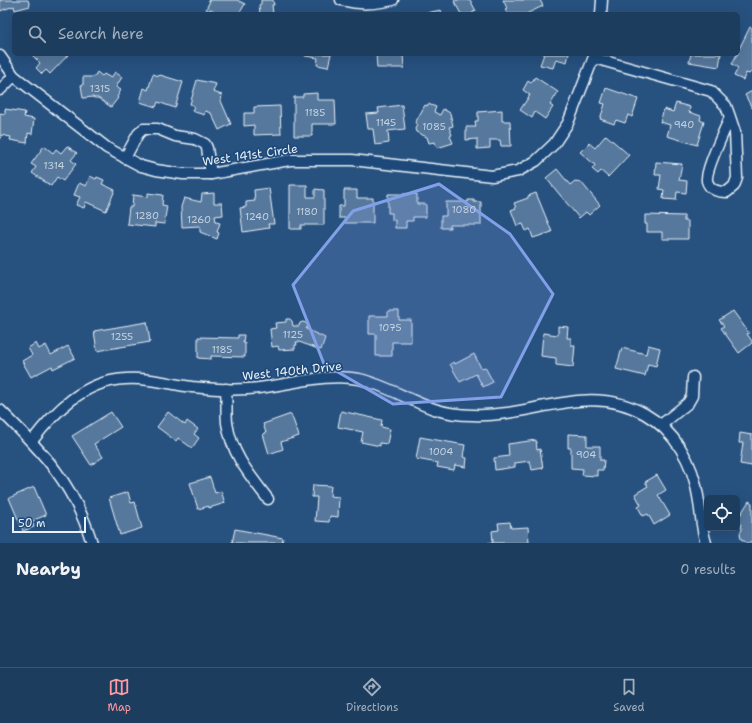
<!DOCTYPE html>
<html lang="en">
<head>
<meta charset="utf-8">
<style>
  body { margin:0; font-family:"Shantell Sans",sans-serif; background:#2a4868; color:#f1f3f6 }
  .controls { position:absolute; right:12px; bottom:12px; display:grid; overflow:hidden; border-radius:6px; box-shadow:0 4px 16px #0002 }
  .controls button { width:36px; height:36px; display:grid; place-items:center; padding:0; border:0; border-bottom:1px solid #3b5674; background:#1d3d5f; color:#f1f3f6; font:20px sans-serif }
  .scale { position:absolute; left:12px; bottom:10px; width:74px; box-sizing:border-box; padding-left:4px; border:2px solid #e8f1f8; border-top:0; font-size:11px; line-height:14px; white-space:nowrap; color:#e8f1f8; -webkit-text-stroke:3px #1f4a7a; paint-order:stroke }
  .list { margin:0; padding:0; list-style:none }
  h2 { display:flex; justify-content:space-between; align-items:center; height:52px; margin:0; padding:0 16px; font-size:17px }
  h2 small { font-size:13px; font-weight:400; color:#a0aebd }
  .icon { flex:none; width:22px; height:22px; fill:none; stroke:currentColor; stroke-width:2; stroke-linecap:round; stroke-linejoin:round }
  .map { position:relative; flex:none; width:752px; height:543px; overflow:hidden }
  .search { position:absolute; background:#1d3d5f; box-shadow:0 4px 16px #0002; left:12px; right:12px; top:12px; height:44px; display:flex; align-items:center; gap:10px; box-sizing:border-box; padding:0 14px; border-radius:6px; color:#a0aebd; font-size:15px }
  .sheet { height:124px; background:#1d3d5f }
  nav { display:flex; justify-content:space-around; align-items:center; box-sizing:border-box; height:56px; border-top:1px solid #3b5674; background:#1d3d5f; font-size:11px; color:#a0aebd }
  nav a { display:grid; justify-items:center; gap:2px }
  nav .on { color:#ff9aa2 }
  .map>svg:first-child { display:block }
  .building { fill:#57789d; stroke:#e8f1f8 }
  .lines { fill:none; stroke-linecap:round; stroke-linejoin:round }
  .minor-casing { stroke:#e8f1f8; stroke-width:13 }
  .minor { stroke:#1f4a7a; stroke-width:10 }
  .marked { fill:#82a0e8; fill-opacity:0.2; stroke:#82a0e8; stroke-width:3; stroke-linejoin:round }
  .labels { text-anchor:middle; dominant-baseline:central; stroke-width:3.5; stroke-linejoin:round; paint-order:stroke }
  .number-label { font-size:10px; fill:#c4d3e1 }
  .street-label { font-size:12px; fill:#e8f1f8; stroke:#1f4a7a }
</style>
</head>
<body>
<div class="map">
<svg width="752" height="543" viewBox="0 0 752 543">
  <rect width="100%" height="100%" fill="#27517f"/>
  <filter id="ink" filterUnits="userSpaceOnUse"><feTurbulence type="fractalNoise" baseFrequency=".025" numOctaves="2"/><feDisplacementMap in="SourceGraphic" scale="8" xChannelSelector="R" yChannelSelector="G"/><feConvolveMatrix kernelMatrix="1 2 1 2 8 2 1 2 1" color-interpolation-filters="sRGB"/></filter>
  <g filter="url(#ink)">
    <g class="building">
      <path d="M0 0H28L30 6 15 10 14 6 0 11Z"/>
      <path d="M208 0H237L245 4 239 14H212L214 11 210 9 209 11 206 9 210 1Z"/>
      <path d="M261 0H273L274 5H272L273 14H260L259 5 261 4Z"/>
      <path d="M456 0H467L468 1 470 0 476 11 473 12V14H461L454 1Z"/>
      <path d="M503 0H540L543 6 526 14H507L505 9 507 8Z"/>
      <path d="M441 10 442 14H421Z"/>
      <path d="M750 27 752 28V71L749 74 746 73 743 80 734 76 738 68 732 64 737 54H738V51Z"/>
      <path d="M31 54H69L50 74 46 70 42 74 36 68 40 63Z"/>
      <path d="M305 54H331L328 67 317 65 318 58 305 56Z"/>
      <path d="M376 54H403L404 68H377Z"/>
      <path d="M544 54H569L567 62 556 59 553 68 540 65Z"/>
      <path d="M691 54H721L719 67 689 62Z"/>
      <path d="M97 72 102 76 104 74 111 78 115 72 122 77 116 87 121 90 117 97 118 98 111 107 98 98H94L93 97 83 98 81 85H83V77H94Z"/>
      <path d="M153 74 159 76 160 75 183 82 175 108 158 102 156 107 140 102 144 88 148 90Z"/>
      <path d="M535 77 558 92 550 105 553 107 545 119 535 112 532 118 520 110 530 95 523 90 528 81 531 83Z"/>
      <path d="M197 80 216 84 213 92 222 95 221 101 231 124 219 130 211 113 205 111 204 115 192 111 194 106 190 104Z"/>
      <path d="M606 88 638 99 632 117 628 115 625 123 616 120 614 124 600 119 605 104 601 103Z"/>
      <path d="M752 91V108L745 95Z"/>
      <path d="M317 93V100H335L336 124H312V136H294V97H303V94Z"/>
      <path d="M676 103 690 107 689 112 701 116 700 120 704 122 697 145 667 136 670 125 660 122 664 109 673 112Z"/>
      <path d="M428 104 436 107 434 112 440 115 443 109 450 113 453 126 449 127 452 135 450 136 453 143 437 148 435 142 429 143 427 137 416 132 415 129 417 124 415 123 425 105 427 106Z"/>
      <path d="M402 105 405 129 388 131 389 143 375 145 373 129H368L366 114 379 113 378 108Z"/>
      <path d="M280 106 281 134 254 135V125L244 126V113H254V107Z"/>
      <path d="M5 109 25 112 24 117 34 119 32 134 28 133 27 143 10 140 11 137 1 135 0 140V113L5 114Z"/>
      <path d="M502 110V121H510L511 146H501L500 140H490V148L477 149V139L466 140V127H476L475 121H478V112Z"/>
      <path d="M606 135 629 155 608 177 601 171 598 174 592 169 595 165 580 152 589 143 595 148Z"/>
      <path d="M44 146 53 153 56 149 61 153 67 146 77 153 71 160 76 164 63 181 57 177 51 186 32 173 36 167 31 164Z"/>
      <path d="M656 162 682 164 679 180 687 181 686 193 677 192 676 200 663 199 664 190 659 189 661 175H655Z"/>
      <path d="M557 169 570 185 575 181 581 182 600 205 589 215 586 212 579 218 546 178Z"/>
      <path d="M90 176 96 179 97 177 104 180 102 184 115 190 106 211 86 202 84 208 76 205 80 197 74 195 79 183 86 186Z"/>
      <path d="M290 185H307V197H315V189L324 190V225H301V229H290Z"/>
      <path d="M269 188 274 224H268L269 228 243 232 240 208 246 207V202L255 201 254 190Z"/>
      <path d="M344 190H357V198H373V223H345V218H339V206H344Z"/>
      <path d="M148 193 163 195 162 205 167 206 164 224 155 223V227L127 224 129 207H132L133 195 148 197Z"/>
      <path d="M214 193V203H222L223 215 215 216 216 222 220 223 217 232 219 233 217 239 200 232V226L182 227 181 207 184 198 201 202 202 194Z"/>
      <path d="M536 193 552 232 533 238 530 229 526 231 523 224 517 226 511 210 516 208 514 203 528 198V196Z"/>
      <path d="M388 194H417V204H426V217H413V221H406V228H395V220H392V213H388Z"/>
      <path d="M468 200H474V202H481V225H450V228H441V216H446V202H468Z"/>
      <path d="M645 215 684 216V221H688V239H662V232H647V224H645Z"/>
      <path d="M388 311H399V320H411V342H392V356H376V334H369V316H388Z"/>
      <path d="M733 311 749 333 747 334 752 341V343L739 353 721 328 724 326 719 320Z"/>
      <path d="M286 319H290L292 321 293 326H299L300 323 303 322 306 323 308 326 306 329 325 338 321 350 299 342H296L297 345H295V349L279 350 278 346 272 347 270 329 276 328 275 323 286 322Z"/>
      <path d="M147 322 150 342 97 351 94 331Z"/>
      <path d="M558 326 568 327 567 338H571V345H575L573 367 556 365V358L541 356 543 333 558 335Z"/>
      <path d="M238 335H244L243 343H245V357L211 356V359L198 358V337L238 338Z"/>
      <path d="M36 343 39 349 46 345 51 355 68 346 75 358 53 369 52 366 31 377 22 361 32 355 28 348Z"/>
      <path d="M648 345 660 348 656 366 648 364 645 376 616 369 622 348 646 354Z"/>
      <path d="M474 354 481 368 485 367 493 382 483 387 476 374 460 382 450 364 454 362 455 364Z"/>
      <path d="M341 411 382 420 381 427 390 429 387 444 380 443V446L361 442 363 432 338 427Z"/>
      <path d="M111 412 121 427 94 444 103 457 91 465 72 436Z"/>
      <path d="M168 412 185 425 187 421 198 429 194 434 199 438 192 448 178 438 176 441 157 427Z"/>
      <path d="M291 414 299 436 281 442 283 449 269 454 263 434 266 433 263 424Z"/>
      <path d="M740 433 752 435V466L740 464 743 443H739Z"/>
      <path d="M568 434 587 435V446H600V460H604L603 470H597V476L582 475 583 469 571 468V448H568Z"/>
      <path d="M420 437 465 445 463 457 467 458 466 467 455 465 454 470 437 467 438 463 416 459Z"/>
      <path d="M536 440 537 450 540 449 543 468 532 470 530 461 515 463V467L495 470 494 458 509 456 508 444Z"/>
      <path d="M657 475 666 490 658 495 670 515 654 525 648 514 643 516 638 507 641 505 635 494 648 486 645 482Z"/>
      <path d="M210 477 215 493 221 491 225 503 209 508V506L198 509 190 483Z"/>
      <path d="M313 485 331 486 330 496 339 497 338 517 330 516 329 522 315 521 317 497H312Z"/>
      <path d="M34 487 46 515 32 521 34 527 23 531 9 498Z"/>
      <path d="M128 492 131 503 135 502 142 528 120 535 109 498Z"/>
      <path d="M749 501 752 503V543H747L741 539 740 533 742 530 741 524 737 520Z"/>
      <path d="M510 522 511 528 528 527 529 543H488L493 542 492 531 499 530 498 523Z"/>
      <path d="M235 529 283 538 282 543H232Z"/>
    </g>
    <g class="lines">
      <defs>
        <g id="minor">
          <path d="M341 0C361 5 373 4 393 0"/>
          <path d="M601 14 602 0"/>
          <path d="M0 56 14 76 107 148 141 166 156 170 183 174H211L290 160H352L492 176 518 171 536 161 554 144 568 123 595 54"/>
          <path d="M594 58 711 91 726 106 730 117C725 130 705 170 707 181 710 191 719 192 727 192L734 186 737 178 735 132 730 117"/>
          <path d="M0 90 14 76"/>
          <path d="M125 158 138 134 143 129H158L175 136 195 139 205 144 207 148 211 174"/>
          <path d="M226 389C227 400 226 412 227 423 232 455 249 474 268 499"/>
          <path d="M0 410C43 452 74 484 92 543"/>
          <path d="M661 425 688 403 692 396 693 377"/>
          <path d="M32 441C55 411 84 381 125 379 147 377 170 384 192 387 211 389 230 390 248 389 285 387 323 372 359 379 386 385 408 400 434 409 446 413 460 415 473 415 532 418 588 381 645 414 675 431 693 463 698 496 701 512 701 528 706 543"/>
        </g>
      </defs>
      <use href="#minor" class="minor-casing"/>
      <use href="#minor" class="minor"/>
    </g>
  </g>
  <path class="marked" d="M439 184 510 234 553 294 501 397 393 404 324 364 293 285 353 211Z"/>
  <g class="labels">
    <g class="number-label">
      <text x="100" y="88">1315</text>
      <text x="315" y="112">1185</text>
      <text x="386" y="122">1145</text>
      <text x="684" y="124">940</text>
      <text x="434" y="126">1085</text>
      <text x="54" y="165">1314</text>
      <text x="464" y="209">1080</text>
      <text x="307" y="211">1180</text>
      <text x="147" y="215">1280</text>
      <text x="257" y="216">1240</text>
      <text x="199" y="219">1260</text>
      <text x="390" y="327">1075</text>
      <text x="293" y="334">1125</text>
      <text x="122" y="336">1255</text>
      <text x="222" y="349">1185</text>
      <text x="441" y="451">1004</text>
      <text x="586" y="454">904</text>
    </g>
    <g class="street-label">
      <text transform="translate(250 155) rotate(-8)">West 141st Circle</text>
      <text transform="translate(292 371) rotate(-6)">West 140th Drive</text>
    </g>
  </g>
</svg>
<div class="controls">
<button><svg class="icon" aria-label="locate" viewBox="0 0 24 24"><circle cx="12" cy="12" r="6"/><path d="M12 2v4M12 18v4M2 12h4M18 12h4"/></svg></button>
</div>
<div class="scale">50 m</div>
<div class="search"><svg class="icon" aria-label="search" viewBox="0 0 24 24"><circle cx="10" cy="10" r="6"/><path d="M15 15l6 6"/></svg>Search here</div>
</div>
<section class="sheet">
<h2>Nearby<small>0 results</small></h2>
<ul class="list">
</ul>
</section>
<nav>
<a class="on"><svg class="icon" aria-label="map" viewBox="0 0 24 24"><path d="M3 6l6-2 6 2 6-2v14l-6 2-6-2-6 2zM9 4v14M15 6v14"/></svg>Map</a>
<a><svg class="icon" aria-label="directions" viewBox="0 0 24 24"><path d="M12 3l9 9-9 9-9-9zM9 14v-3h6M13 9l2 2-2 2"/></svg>Directions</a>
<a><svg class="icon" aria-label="saved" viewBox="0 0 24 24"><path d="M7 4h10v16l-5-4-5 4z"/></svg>Saved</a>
</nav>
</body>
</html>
